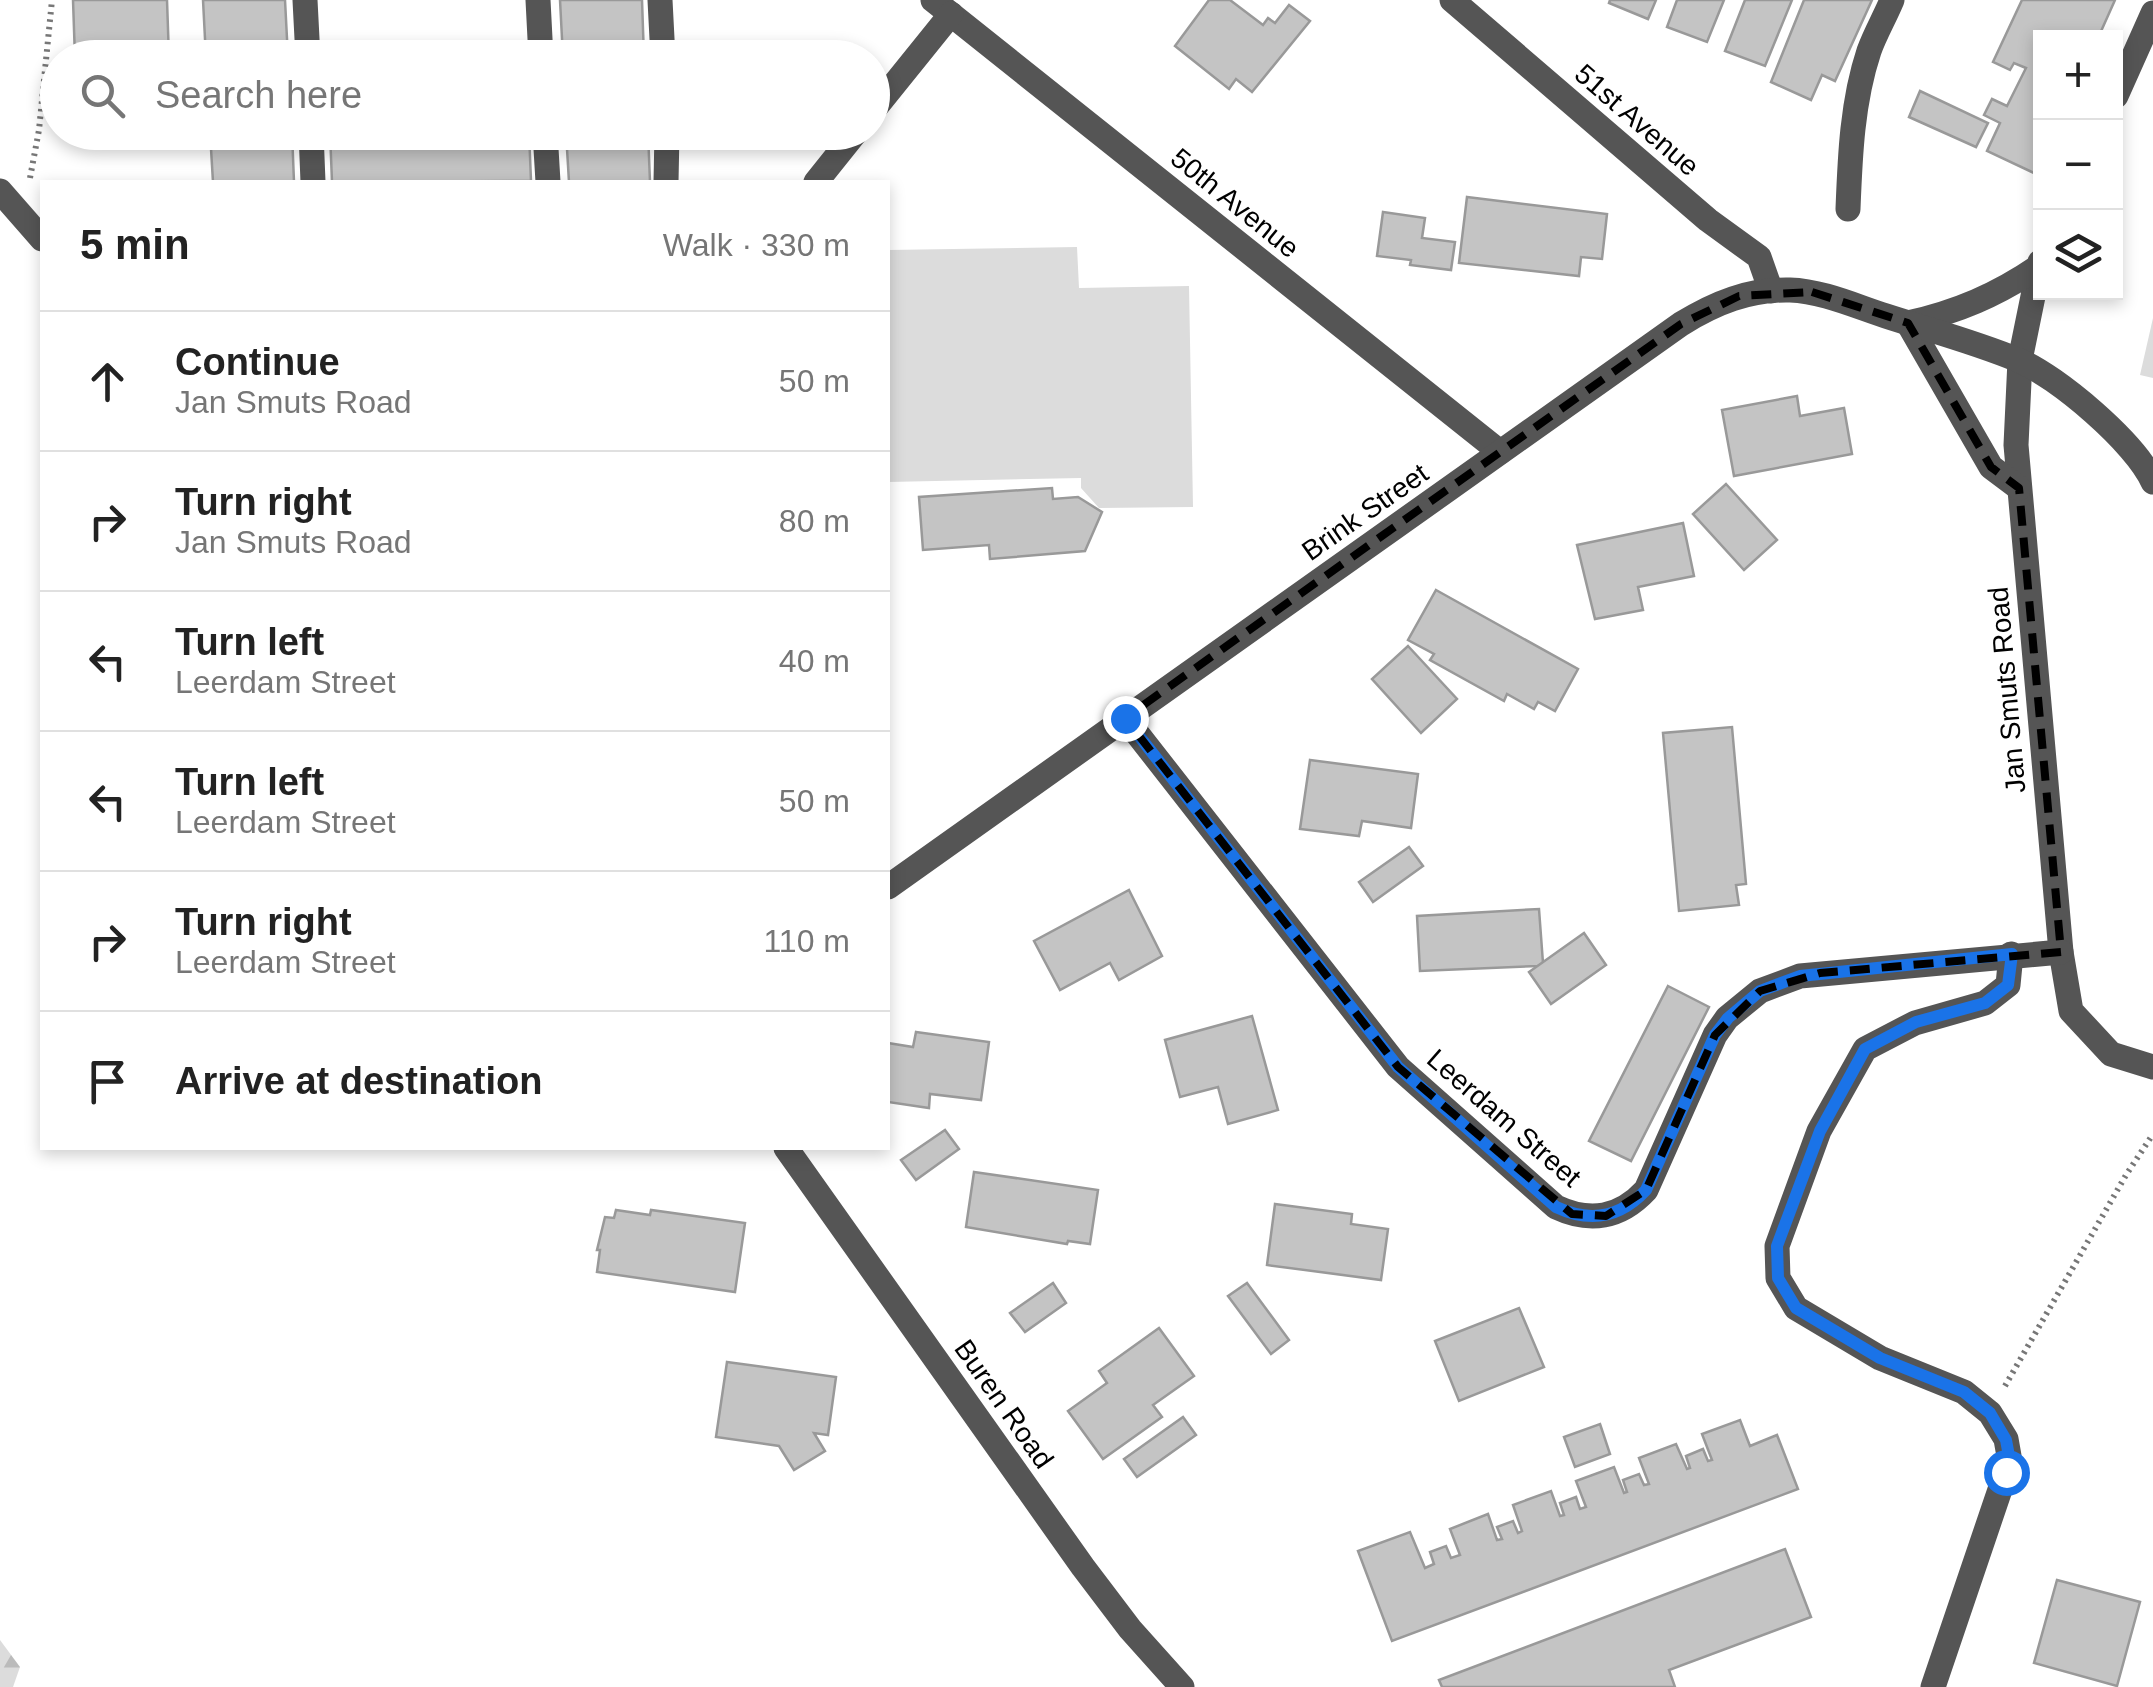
<!DOCTYPE html>
<html lang="en">
<head>
<meta charset="utf-8">
<style>
  body { margin:0; font-family:Arial,sans-serif; background:#f6f6f6; color:#222 }
  .controls { position:absolute; right:30px; top:30px; display:grid; overflow:hidden; border-radius:0px; box-shadow:0 5px 15px #0003 }
  .controls button { width:90px; height:90px; display:grid; place-items:center; padding:0; border:0; border-bottom:2px solid #e0e0e0; background:#fff; color:#222; font:50px sans-serif }
  .stop { position:absolute; width:30px; height:30px; margin:-22px; border:8px solid #1a73e8; border-radius:50%; background:#fff }
  .stop.end { background:#1a73e8; border-color:#fff; box-shadow:0 2px 10px #0008 }
  .list { margin:0; padding:0; list-style:none }
  h2 { display:flex; justify-content:space-between; align-items:center; height:130px; margin:0; padding:0 40px; font-size:42px }
  h2 small { font-size:32px; font-weight:400; color:#767676 }
  .list li { display:grid; grid-template-columns:65px 1fr auto; gap:30px; align-items:center; box-sizing:border-box; height:140px; padding:0 40px; border-top:2px solid #e0e0e0 }
  .list b { display:block; font-size:38px; white-space:nowrap }
  .list p { margin:0; font-size:32px; white-space:nowrap; color:#767676 }
  .list em { font-size:32px; font-style:normal; color:#767676 }
  .icon { flex:none; width:55px; height:55px; fill:none; stroke:currentColor; stroke-width:2; stroke-linecap:round; stroke-linejoin:round }
  .map { position:relative; flex:none; width:2153px; height:1687px; overflow:hidden }
  .search { position:absolute; background:#fff; box-shadow:0 5px 15px #0003; left:40px; top:40px; width:850px; height:110px; display:flex; align-items:center; gap:25px; box-sizing:border-box; padding:0 35px; border-radius:55px; color:#767676; font-size:38px }
  .panel { position:absolute; background:#fff; box-shadow:0 5px 15px #0003; left:40px; top:180px; width:850px; height:970px; border-radius:0px }
  .map>svg:first-child { display:block }
  .forest { fill:url(#forest-firs) }
  .green { fill:#dcdcdc }
  .building { fill:#c4c4c4; stroke:#999; stroke-width:2.5 }
  .lines { fill:none; stroke-linecap:round; stroke-linejoin:round }
  .path { stroke:#777; stroke-width:6; stroke-dasharray:2.5 5; stroke-linecap:butt }
  .minor { stroke:#555; stroke-width:25 }
  .route { stroke:#1a73e8; stroke-width:12 }
  .marked { fill:none; stroke:#000; stroke-width:8; stroke-dasharray:20 12; stroke-linejoin:round }
  .labels { text-anchor:middle; dominant-baseline:central; stroke-width:8; stroke-linejoin:round; paint-order:stroke }
  .street-label { font-size:28px; fill:#000; stroke:#fff }
</style>
</head>
<body>
<div class="map">
<svg width="2153" height="1687" viewBox="0 0 2153 1687">
  <defs>
    <pattern id="forest-firs" width="22" height="20" patternUnits="userSpaceOnUse" patternTransform="scale(2.5)"><rect width="22" height="20" fill="#dcdcdc"/><path d="M5 1l3.5 6h-7zM16 11l3.5 6h-7z" fill="#bbb"/></pattern>
  </defs>
  <rect width="100%" height="100%" fill="#fff"/>
  <path class="forest" d="M0 1640 20 1667 13 1687H0Z"/>
  <g class="green">
    <path d="M1077 247 1079 288 1189 286 1193 507 1099 508 1081 488V478L888 482V250Z"/>
    <path d="M2153 318V378L2140 375Z"/>
  </g>
  <g class="building">
    <path d="M73 0H167L169 58H75Z"/>
    <path d="M203 0H285L288 58H206Z"/>
    <path d="M560 0H642L644 58H563Z"/>
    <path d="M1209 0H1230L1263 25 1268 18 1275 23 1289 5 1310 21 1252 92 1236 79 1229 89 1175 46Z"/>
    <path d="M1610 0H1656L1648 19 1609 3Z"/>
    <path d="M1677 0H1724L1707 42 1667 27Z"/>
    <path d="M1745 0H1792L1765 66 1725 51Z"/>
    <path d="M1804 0H1872L1835 81 1822 75 1811 100 1771 82Z"/>
    <path d="M2022 0H2115L2098 38H2040V160L2034 173 1987 151 2000 123 1984 115 1992 99 2007 106 2026 68 2014 63 2010 70 1993 62Z"/>
    <path d="M1920 91 1988 123 1976 147 1909 117Z"/>
    <path d="M210 132H292L294 182H213Z"/>
    <path d="M330 132H529L531 181 332 182Z"/>
    <path d="M566 132H648L650 182H569Z"/>
    <path d="M1467 197 1607 214 1602 259 1581 257 1579 276 1459 263Z"/>
    <path d="M1383 212 1425 218 1422 238 1455 242 1451 270 1410 265 1411 260 1377 256Z"/>
    <path d="M1797 396 1800 416 1844 408 1852 454 1734 476 1722 410Z"/>
    <path d="M1726 484 1777 540 1744 570 1693 514Z"/>
    <path d="M1052 488 1053 499 1078 497 1102 512 1085 551 990 559 989 545 923 550 919 497Z"/>
    <path d="M1683 523 1694 576 1638 587 1643 610 1595 619 1577 545Z"/>
    <path d="M1436 590 1578 669 1555 711 1538 702 1534 709 1507 694 1504 701 1430 660 1434 654 1408 640Z"/>
    <path d="M1408 646 1457 699 1421 733 1372 679Z"/>
    <path d="M1732 727 1746 884 1736 885 1739 905 1679 911 1663 733Z"/>
    <path d="M1310 760 1418 774 1411 828 1362 821 1359 836 1300 829Z"/>
    <path d="M1409 847 1423 866 1373 902 1359 882Z"/>
    <path d="M1129 890 1162 956 1119 980 1110 963 1060 990 1034 941Z"/>
    <path d="M1539 909 1543 963 1538 966 1420 971 1417 916Z"/>
    <path d="M1584 933 1606 965 1551 1004 1529 972Z"/>
    <path d="M1668 986 1709 1007 1631 1161 1589 1141Z"/>
    <path d="M1252 1016 1278 1110 1228 1124 1218 1087 1180 1097 1165 1040Z"/>
    <path d="M916 1032 989 1042 981 1100 930 1094 929 1108 888 1102V1043L913 1047Z"/>
    <path d="M945 1130 959 1149 916 1180 901 1160Z"/>
    <path d="M974 1172 1098 1190 1090 1244 1068 1241 1067 1244 966 1227Z"/>
    <path d="M1275 1204 1352 1214 1351 1224 1388 1229 1381 1280 1267 1265Z"/>
    <path d="M616 1210 650 1215 651 1210 745 1223 735 1292 597 1272 600 1250H597L605 1217 614 1218Z"/>
    <path d="M1053 1283 1066 1303 1025 1332 1010 1313Z"/>
    <path d="M1247 1283 1289 1340 1271 1354 1228 1296Z"/>
    <path d="M1519 1308 1544 1367 1459 1401 1435 1341Z"/>
    <path d="M1159 1328 1194 1376 1153 1405 1162 1417 1103 1459 1068 1411 1107 1383 1099 1371Z"/>
    <path d="M727 1362 836 1377 828 1435 814 1433 825 1451 794 1470 779 1446 716 1437Z"/>
    <path d="M1183 1417 1196 1435 1137 1477 1124 1459Z"/>
    <path d="M1740 1420 1750 1446 1777 1435 1798 1489 1392 1641 1358 1551 1410 1532 1425 1568 1434 1564 1430 1552 1446 1546 1451 1558 1460 1555 1450 1529 1488 1514 1497 1540 1502 1539 1497 1527 1513 1521 1518 1533 1522 1531 1513 1505 1551 1491 1560 1516 1564 1515 1560 1503 1576 1497 1580 1509 1586 1507 1576 1481 1614 1467 1624 1493 1627 1492 1623 1480 1639 1474 1644 1485 1649 1484 1639 1458 1676 1444 1687 1469 1690 1468 1686 1456 1703 1449 1708 1461 1712 1460 1702 1434Z"/>
    <path d="M1600 1424 1610 1454 1575 1467 1564 1437Z"/>
    <path d="M1785 1549 1811 1617 1669 1670 1675 1687H1442L1439 1680Z"/>
    <path d="M2057 1580 2140 1602 2117 1686 2034 1663Z"/>
  </g>
  <g class="lines">
    <g class="path">
      <path d="M30 178 39 130 52 0"/>
      <path d="M2005 1386 2126 1175 2153 1134"/>
    </g>
    <g class="minor">
      <path d="M305 0 308 58"/>
      <path d="M538 0 541 58"/>
      <path d="M660 0 663 58"/>
      <path d="M933 0 1500 452"/>
      <path d="M1452 0 1708 220 1759 257 1771 291"/>
      <path d="M2116 96 2153 13"/>
      <path d="M872 112 951 14"/>
      <path d="M311 132 313 182"/>
      <path d="M545 132 548 182"/>
      <path d="M666 182 667 132"/>
      <path d="M816 182 856 132"/>
      <path d="M0 191 42 239"/>
      <path d="M1848 209C1850 157 1852 102 1869 51 1875 34 1885 17 1892 0"/>
      <path d="M2040 262 2020 360 2016 445 2061 952 2071 1011 2111 1054 2153 1067"/>
      <path d="M2019 488 1991 467 1908 323C1957 312 1997 295 2038 267"/>
      <path d="M1125 718 1398 1067 1556 1207C1590 1223 1620 1218 1646 1190L1715 1035 1727 1018 1760 991 1800 976 2061 952"/>
      <path d="M888 887 1681 324C1715 303 1749 289 1790 290 1822 291 1855 306 1886 316 1929 330 1975 342 2018 360 2057 376 2136 443 2153 482"/>
      <path d="M786 1148 1083 1567 1130 1629 1182 1687"/>
      <path d="M1933 1687 2006 1472 2009 1456 2006 1439 1990 1413 1964 1392 1880 1358 1796 1308 1778 1278 1777 1246 1819 1131 1865 1049 1915 1023 1985 1003 2008 985 2011 954"/>
    </g>
  </g>
  <g class="lines">
    <path class="route" d="M1125 718 1398 1067 1556 1207C1590 1223 1620 1218 1646 1190L1715 1035 1728 1018 1760 991 1800 976 2012 954 2008 985 1985 1003 1916 1022 1865 1049 1820 1131 1777 1246 1778 1278 1796 1308 1880 1358 1964 1392 1990 1413 2006 1440 2009 1456 2006 1472"/>
  </g>
  <path class="marked" d="M1812 292 1908 323 1991 467 2019 488 2061 952 1820 973 1760 991 1715 1035 1646 1190 1606 1216 1572 1214 1398 1067 1125 718 1681 324 1739 296Z"/>
  <g class="labels">
    <g class="street-label">
      <text transform="translate(1637 120) rotate(41)">51st Avenue</text>
      <text transform="translate(1235 203) rotate(39)">50th Avenue</text>
      <text transform="translate(1365 512) rotate(-35)">Brink Street</text>
      <text transform="translate(2007 690) rotate(-95)">Jan Smuts Road</text>
      <text transform="translate(1504 1118) rotate(41)">Leerdam Street</text>
      <text transform="translate(1004 1404) rotate(55)">Buren Road</text>
    </g>
  </g>
</svg>
<div class="controls">
<button>+</button>
<button>−</button>
<button><svg class="icon" aria-label="layers" viewBox="0 0 24 24"><path d="M12 4l9 5-9 5-9-5zM3 14l9 5 9-5"/></svg></button>
</div>
<div class="stop" style="left:2006px;top:1472px"></div>
<div class="stop end" style="left:1125px;top:718px"></div>
<div class="search"><svg class="icon" aria-label="search" viewBox="0 0 24 24"><circle cx="10" cy="10" r="6"/><path d="M15 15l6 6"/></svg>Search here</div>
<section class="panel">
<h2>5 min<small>Walk · 330 m</small></h2>
<ul class="list">
<li><svg class="icon" aria-label="ahead" viewBox="0 0 24 24"><path d="M12 20V5M6 11l6-6 6 6"/></svg><div><b>Continue</b><p>Jan Smuts Road</p></div><em>50 m</em></li>
<li><svg class="icon" aria-label="right" viewBox="0 0 24 24"><path d="M7 20v-9h11M14 6l5 5-5 5"/></svg><div><b>Turn right</b><p>Jan Smuts Road</p></div><em>80 m</em></li>
<li><svg class="icon" aria-label="left" viewBox="0 0 24 24"><path d="M17 20v-9H6M10 6l-5 5 5 5"/></svg><div><b>Turn left</b><p>Leerdam Street</p></div><em>40 m</em></li>
<li><svg class="icon" aria-label="left" viewBox="0 0 24 24"><path d="M17 20v-9H6M10 6l-5 5 5 5"/></svg><div><b>Turn left</b><p>Leerdam Street</p></div><em>50 m</em></li>
<li><svg class="icon" aria-label="right" viewBox="0 0 24 24"><path d="M7 20v-9h11M14 6l5 5-5 5"/></svg><div><b>Turn right</b><p>Leerdam Street</p></div><em>110 m</em></li>
<li><svg class="icon" aria-label="arrive" viewBox="0 0 24 24"><path d="M6 21V4h12l-3 4 3 4H6"/></svg><div><b>Arrive at destination</b></div></li>
</ul>
</section>
</div>
</body>
</html>
